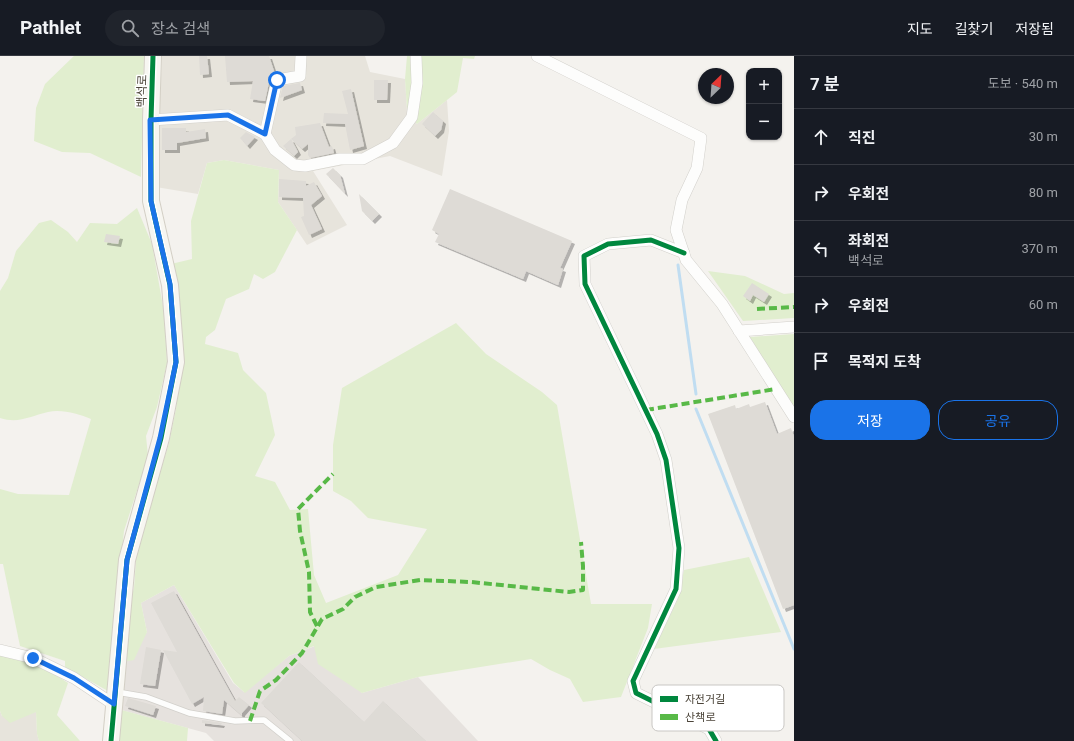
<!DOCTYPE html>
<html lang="ko">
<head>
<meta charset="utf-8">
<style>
  body { margin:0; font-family:Roboto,"Noto Sans KR",sans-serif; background:#20242c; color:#f1f3f6 }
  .controls { position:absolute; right:12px; top:12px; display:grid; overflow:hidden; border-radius:8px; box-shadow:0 1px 3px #0004 }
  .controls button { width:36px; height:36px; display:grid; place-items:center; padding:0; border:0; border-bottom:1px solid #363941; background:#171b24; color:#f1f3f6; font:20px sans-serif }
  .compass { position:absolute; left:698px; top:12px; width:36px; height:36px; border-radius:50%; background:#171b24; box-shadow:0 1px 3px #0004; rotate:25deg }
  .stop { position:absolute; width:12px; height:12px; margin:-9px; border:3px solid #1a73e8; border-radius:50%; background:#fff }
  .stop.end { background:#1a73e8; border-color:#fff; box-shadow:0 1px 4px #0008 }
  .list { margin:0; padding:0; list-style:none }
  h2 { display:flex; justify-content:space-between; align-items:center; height:52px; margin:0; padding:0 16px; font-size:17px }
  h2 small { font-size:13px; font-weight:400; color:#9ea1a6 }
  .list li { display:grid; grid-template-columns:26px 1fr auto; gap:12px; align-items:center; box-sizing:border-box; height:56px; padding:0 16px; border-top:1px solid #363941 }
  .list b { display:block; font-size:15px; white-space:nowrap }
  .list p { margin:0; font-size:13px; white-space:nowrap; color:#9ea1a6 }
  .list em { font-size:13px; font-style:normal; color:#9ea1a6 }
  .actions { display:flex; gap:8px; padding:12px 16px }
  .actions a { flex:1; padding:9px 0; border:1px solid #1a73e8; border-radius:16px; text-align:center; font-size:14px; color:#1a73e8 }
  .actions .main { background:#1a73e8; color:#fff }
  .icon { flex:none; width:22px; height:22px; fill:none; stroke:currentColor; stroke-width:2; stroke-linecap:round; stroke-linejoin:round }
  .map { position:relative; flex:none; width:794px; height:685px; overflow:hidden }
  header { display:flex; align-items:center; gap:24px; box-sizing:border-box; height:56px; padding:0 20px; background:#171b24; border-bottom:1px solid #363941 }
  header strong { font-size:19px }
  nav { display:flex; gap:22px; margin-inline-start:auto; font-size:14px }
  .search { width:280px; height:36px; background:#20242c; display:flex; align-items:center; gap:10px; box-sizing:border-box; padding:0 14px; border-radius:22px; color:#9ea1a6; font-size:15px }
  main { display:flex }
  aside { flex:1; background:#171b24 }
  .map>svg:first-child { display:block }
  .residential { fill:#e7e4dc }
  .industrial { fill:#e6e2de }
  .green { fill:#e1eecf }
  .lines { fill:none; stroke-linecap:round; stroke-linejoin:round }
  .stream { stroke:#c0ddf1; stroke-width:3 }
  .building { fill:#dedbd6; filter:url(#shadow) }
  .lane-casing { stroke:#d2d0cb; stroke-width:7 }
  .street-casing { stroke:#d2d0cb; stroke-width:12 }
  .secondary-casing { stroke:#d3cfc5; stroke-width:18 }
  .lane { stroke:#fdfdfc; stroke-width:5.5 }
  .street { stroke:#fdfdfc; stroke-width:11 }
  .secondary { stroke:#f7f6f1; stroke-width:16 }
  .quiet { stroke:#58b947; stroke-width:4; stroke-dasharray:8 4; stroke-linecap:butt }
  .cycleway-casing { stroke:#fff; stroke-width:8 }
  .cycleway { stroke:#00873e; stroke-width:5 }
  .route { stroke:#1a73e8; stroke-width:5 }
  .labels { text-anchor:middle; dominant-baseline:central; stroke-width:3; stroke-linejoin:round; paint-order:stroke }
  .street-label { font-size:12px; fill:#4b4439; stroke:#fff }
  .key { fill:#fff; stroke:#c9c7c4; stroke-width:1 }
  .key-label { font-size:11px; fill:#4b4439 }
</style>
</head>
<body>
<header>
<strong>Pathlet</strong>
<div class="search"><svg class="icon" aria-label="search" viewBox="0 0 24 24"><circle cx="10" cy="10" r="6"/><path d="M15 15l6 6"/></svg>장소 검색</div>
<nav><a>지도</a><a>길찾기</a><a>저장됨</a></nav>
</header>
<main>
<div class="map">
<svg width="794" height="685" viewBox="0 0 794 685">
  <defs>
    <filter id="shadow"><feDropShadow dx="3" dy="3" stdDeviation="0" flood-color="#0004"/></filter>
  </defs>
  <rect width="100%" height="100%" fill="#f4f2ee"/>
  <g class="residential">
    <path d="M162 0H365L370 16 405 23 407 54 417 68 447 44 449 75 442 120 390 100 313 115 347 169 307 189 278 146 279 114 224 104 207 107 198 138 156 131Z"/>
    <path d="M0 655 2 660 36 656 37 678 39 685H0Z"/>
  </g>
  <path class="industrial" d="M174 529 233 627 244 636 289 600 315 590 362 637 418 621 478 685H214L206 677 118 653 123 606 147 576 141 547Z"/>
  <g class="green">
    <path d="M74 0H144L141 121 90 97 62 96 34 85 36 52 45 28Z"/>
    <path d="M407 0H475L474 3 463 2 457 36 417 68 407 54 405 23Z"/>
    <path d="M224 104 279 114 278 146 297 174 275 216 263 223 254 218 249 233 226 243 215 274 206 281 205 288 238 297 243 314 266 337 275 379 255 420 275 426 290 454 308 453 314 519 326 547 398 519 427 473 368 462 351 445 333 435V389L342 332 456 267 486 298 542 336 557 349 591 548H652L648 572 621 641 583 646 570 623 550 614 531 603 418 621 362 637 318 608 314 590 289 600 245 637 234 627 174 529 141 547 147 576 134 604 123 606 128 553 134 532 137 491 169 387 176 353 181 303 171 208 192 203 191 165 207 107Z"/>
    <path d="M137 152 152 188 164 256 167 307 157 351 146 380 148 400 124 475 108 635 65 611V605L20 590 3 508H0V433L18 438 69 439 91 363C79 358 62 353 48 356 30 360 19 368 0 362V235L8 222 16 195 39 167 51 164 68 176 77 186 90 167 117 168Z"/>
    <path d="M708 215 745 220 784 238 794 237V262L743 265Z"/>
    <path d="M794 278V355L750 281Z"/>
    <path d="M749 501 781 576 654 593 678 543 684 514Z"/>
    <path d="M0 598 43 611 68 627 57 659 80 685H39L37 678 36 656 10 667 2 660 0 655Z"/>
    <path d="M118 653 188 672 187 685H119Z"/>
  </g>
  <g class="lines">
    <g class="stream">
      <path d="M678 209 696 338"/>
      <path d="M696 353 794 593"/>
    </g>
  </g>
  <g class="building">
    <path d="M199 0H207L209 18 200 19Z"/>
    <path d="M225 0H269L275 18 270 22 265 45 250 43 253 25 227 26Z"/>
    <path d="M374 24H388L387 44H374Z"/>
    <path d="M300 27 302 34 280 42 283 30Z"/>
    <path d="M351 33 364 90 350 94 345 68 323 67 324 57 348 58 342 35Z"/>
    <path d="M433 56 443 65 441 74 435 80 422 68Z"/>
    <path d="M320 67 329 91 332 90 334 97 310 102 308 99V88L302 93 291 83 296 79 295 71Z"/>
    <path d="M162 72H186V76L205 73 206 82 177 87V94H162Z"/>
    <path d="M246 76 255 81 247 90 240 82Z"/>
    <path d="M291 83 298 96 294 100 283 90Z"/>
    <path d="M333 112 340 119 345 138 326 118Z"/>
    <path d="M279 123 306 125V130L314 126 322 140 311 149 322 173 309 179 301 161 304 160 303 142 279 141Z"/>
    <path d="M450 133 572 185 560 212 563 213 558 229 526 215 523 223 435 186 439 178 432 174Z"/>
    <path d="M359 138 379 158 372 165 362 155Z"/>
    <path d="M106 178 120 180 118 188 104 186Z"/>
    <path d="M752 227 769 238 764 246 753 239 750 245 743 240Z"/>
    <path d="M765 346 777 378 791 372 794 381V549L783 553 708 358 735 349 736 353 749 348 750 351Z"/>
    <path d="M174 535 235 645 239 641 249 649 242 657V660L224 644 222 658 203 655 204 641 192 648 163 594 177 596 151 547Z"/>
    <path d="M146 591 161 594 155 630 140 628Z"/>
    <path d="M299 606 364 666 383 645 426 685H302L261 647Z"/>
    <path d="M128 642 156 650 153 659 125 650Z"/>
    <path d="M202 664 222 667 221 669 202 667Z"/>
  </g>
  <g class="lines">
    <defs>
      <path id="lane" d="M117 636 146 641 189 657 235 665 264 664 290 685"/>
      <g id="street">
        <path d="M537 0 701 82 697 112 682 144 676 174 686 204 722 248 794 361"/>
        <path d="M151 64 228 59 265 78 275 94 294 109 305 110 340 103H363L393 87 412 61 417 27 416 0"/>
        <path d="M265 78 277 24 300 20 301 0"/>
        <path d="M684 197 651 184 608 188 584 200 585 228 657 378 666 404 679 492 676 533 633 625 636 637 709 673 716 685"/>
        <path d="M739 275 794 271"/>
        <path d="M0 594 33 602 74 622 113 648"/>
      </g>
      <path id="secondary" d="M111 685 127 504 161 382 176 306 170 229 151 145V64L153 0"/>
    </defs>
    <use href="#lane" class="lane-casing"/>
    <use href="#street" class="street-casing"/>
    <use href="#secondary" class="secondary-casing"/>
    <use href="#lane" class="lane"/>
    <use href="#street" class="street"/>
    <use href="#secondary" class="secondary"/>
    <g class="quiet">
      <path d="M757 253 794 251"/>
      <path d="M646 354 776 333"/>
      <path d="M317 570 310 556 309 516 300 475 298 453 333 418"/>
      <path d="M250 665 260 635 276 624 302 597 322 563 343 553 355 541 376 531 420 524 471 526 569 536 583 534V510L581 486"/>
    </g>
    <defs>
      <g id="cycleway">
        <path d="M684 197 651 184 608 188 584 200 585 228 657 378 666 404 679 492 676 533 633 625 636 637 709 673 716 685"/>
        <path d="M111 685 127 504 161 382 176 306 170 229 151 145V64L153 0"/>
      </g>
    </defs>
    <use href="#cycleway" class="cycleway-casing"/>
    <use href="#cycleway" class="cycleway"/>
  </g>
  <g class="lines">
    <path class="route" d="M33 602 74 622 114 648 127 504 160 382 176 306 170 228 151 145 150 64 228 59 265 78 277 24"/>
  </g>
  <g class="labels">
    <g class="street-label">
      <text transform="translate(142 35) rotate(-88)">백석로</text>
    </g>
  </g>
  <rect x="652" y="629" width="132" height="46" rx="6" class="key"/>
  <rect x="660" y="640" width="18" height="6" fill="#00873e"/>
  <rect x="660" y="658" width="18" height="6" fill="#58b947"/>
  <g class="key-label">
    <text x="685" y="647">자전거길</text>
    <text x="685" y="665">산책로</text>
  </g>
</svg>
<div class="controls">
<button>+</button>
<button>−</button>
</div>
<svg class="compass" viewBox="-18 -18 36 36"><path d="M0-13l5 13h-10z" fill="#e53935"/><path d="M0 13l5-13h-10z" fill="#9ea1a6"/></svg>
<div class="stop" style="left:277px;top:24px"></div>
<div class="stop end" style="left:33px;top:602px"></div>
</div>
<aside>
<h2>7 분<small>도보 · 540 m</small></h2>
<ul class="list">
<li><svg class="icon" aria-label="ahead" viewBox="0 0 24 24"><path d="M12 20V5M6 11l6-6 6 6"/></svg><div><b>직진</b></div><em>30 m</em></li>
<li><svg class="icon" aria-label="right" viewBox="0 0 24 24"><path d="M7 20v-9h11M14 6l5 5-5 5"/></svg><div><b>우회전</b></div><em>80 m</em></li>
<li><svg class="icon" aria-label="left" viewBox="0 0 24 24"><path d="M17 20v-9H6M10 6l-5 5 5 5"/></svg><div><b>좌회전</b><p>백석로</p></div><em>370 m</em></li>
<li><svg class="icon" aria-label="right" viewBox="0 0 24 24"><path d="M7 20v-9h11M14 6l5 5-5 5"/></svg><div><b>우회전</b></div><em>60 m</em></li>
<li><svg class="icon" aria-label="arrive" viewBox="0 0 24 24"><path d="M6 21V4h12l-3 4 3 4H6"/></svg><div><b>목적지 도착</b></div></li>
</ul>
<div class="actions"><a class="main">저장</a><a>공유</a></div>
</aside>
</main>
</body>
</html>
